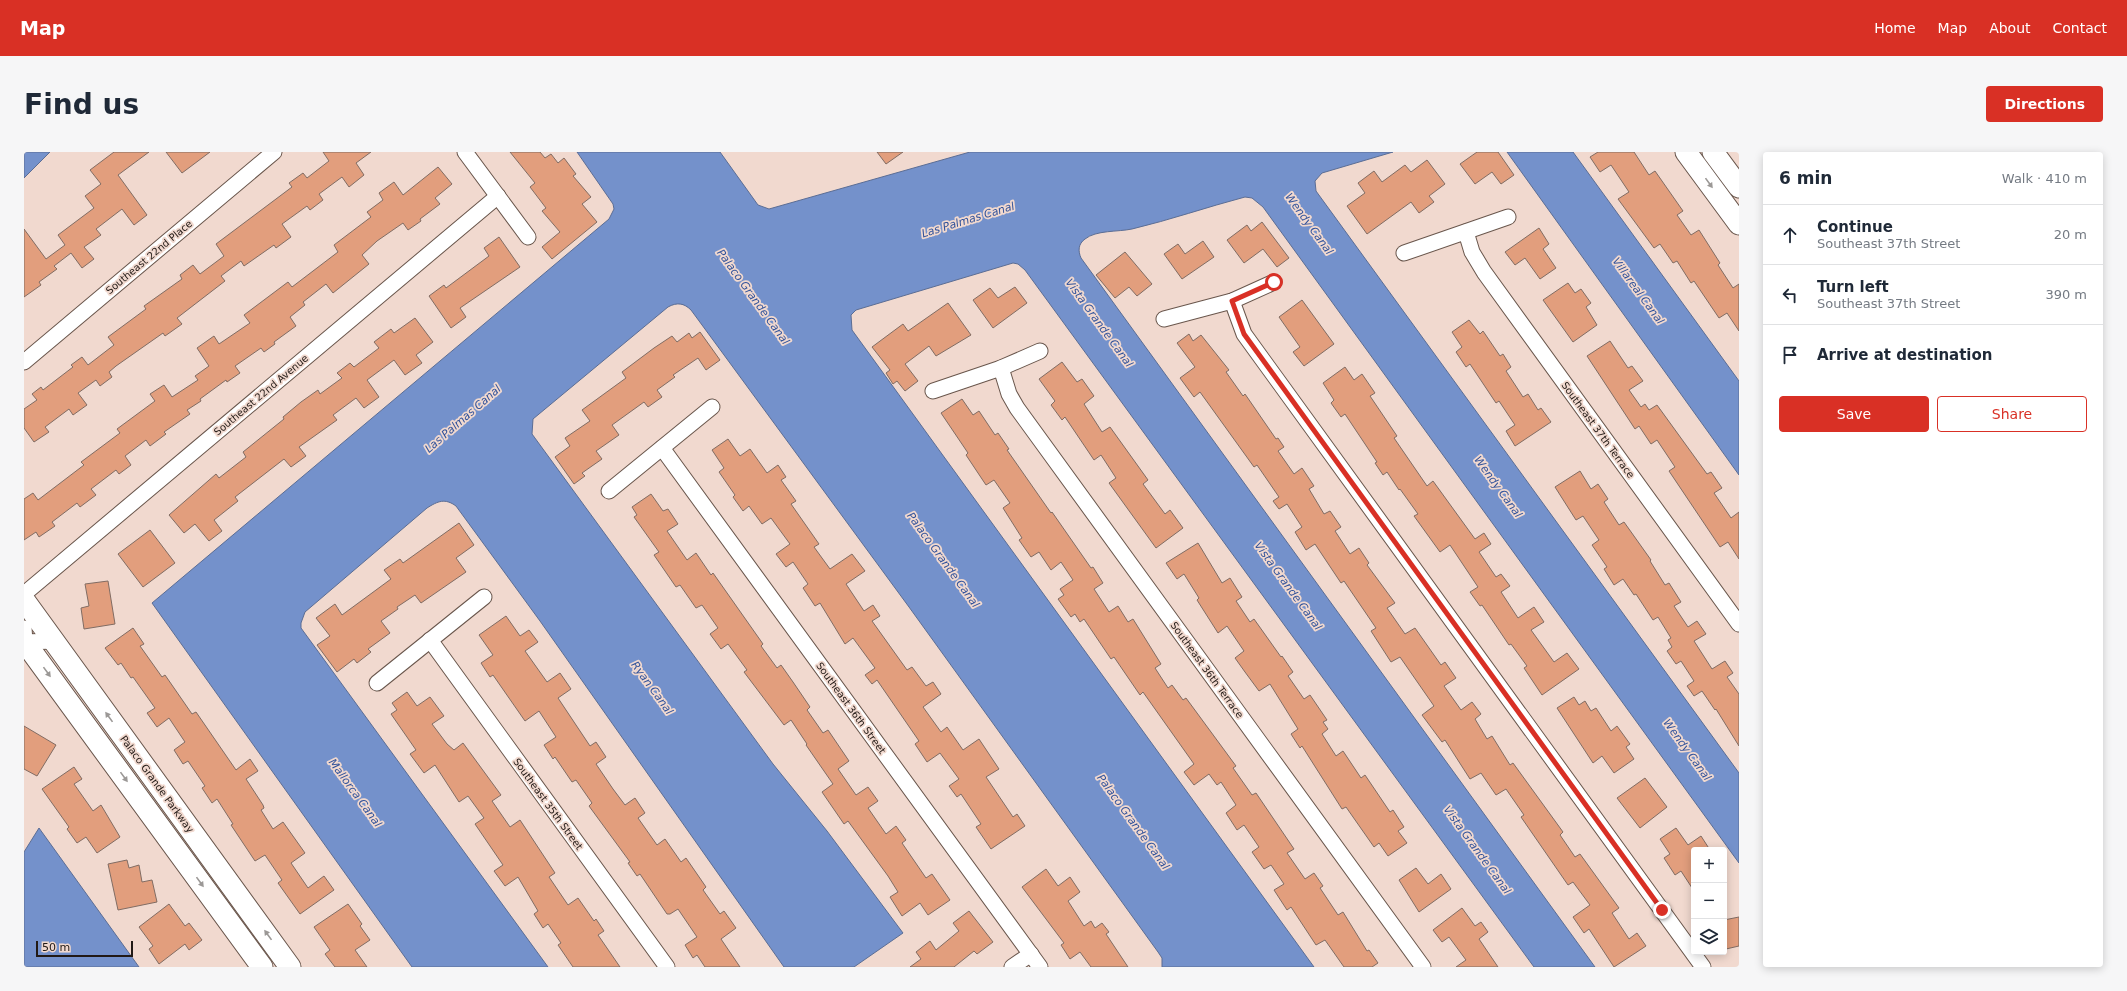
<!DOCTYPE html>
<html lang="en">
<head>
<meta charset="utf-8">
<style>
  body { margin:0; font-family:"DejaVu Sans",sans-serif; background:#f6f6f7; color:#1f2937 }
  .controls { position:absolute; right:12px; bottom:12px; display:grid; overflow:hidden; border-radius:4px; box-shadow:0 2px 10px #0003 }
  .controls button { width:36px; height:36px; display:grid; place-items:center; padding:0; border:0; border-bottom:1px solid #e0e1e3; background:#fff; color:#1f2937; font:20px sans-serif }
  .scale { position:absolute; left:12px; bottom:10px; width:97px; box-sizing:border-box; padding-left:4px; border:2px solid #211915; border-top:0; font-size:11px; line-height:14px; white-space:nowrap; color:#211915; -webkit-text-stroke:3px #f1d9cf; paint-order:stroke }
  .stop { position:absolute; width:12px; height:12px; margin:-9px; border:3px solid #d93025; border-radius:50%; background:#fff }
  .stop.end { background:#d93025; border-color:#fff; box-shadow:0 1px 4px #0008 }
  .list { margin:0; padding:0; list-style:none }
  h2 { display:flex; justify-content:space-between; align-items:center; height:52px; margin:0; padding:0 16px; font-size:17px }
  h2 small { font-size:13px; font-weight:400; color:#747a83 }
  .list li { display:grid; grid-template-columns:26px 1fr auto; gap:12px; align-items:center; box-sizing:border-box; height:60px; padding:0 16px; border-top:1px solid #e0e1e3 }
  .list b { display:block; font-size:15px; white-space:nowrap }
  .list p { margin:0; font-size:13px; white-space:nowrap; color:#747a83 }
  .list em { font-size:13px; font-style:normal; color:#747a83 }
  .actions { display:flex; gap:8px; padding:12px 16px }
  .actions a { flex:1; padding:9px 0; border:1px solid #d93025; border-radius:4px; text-align:center; font-size:14px; color:#d93025 }
  .actions .main { background:#d93025; color:#fff }
  .icon { flex:none; width:22px; height:22px; fill:none; stroke:currentColor; stroke-width:2; stroke-linecap:round; stroke-linejoin:round }
  .map { position:relative; flex:none; width:1715px; height:815px; overflow:hidden; border-radius:4px }
  header { display:flex; align-items:center; gap:24px; box-sizing:border-box; height:56px; padding:0 20px; background:#d93025; color:#fff }
  header strong { font-size:19px }
  nav { display:flex; gap:22px; margin-inline-start:auto; font-size:14px }
  .intro { display:flex; align-items:center; justify-content:space-between; box-sizing:border-box; height:96px; padding:0 24px }
  h1 { margin:0; font-size:28px }
  .button { padding:10px 18px; border-radius:4px; background:#d93025; color:#fff; font-size:14px; font-weight:700 }
  main { display:flex; gap:24px; padding:0 24px }
  aside { flex:1; background:#fff; border-radius:4px; box-shadow:0 2px 10px #0003 }
  .map>svg:first-child { display:block }
  .water { fill:#7491cb; stroke:#5b6d94 }
  .building { fill:#e29e7d; stroke:#816c63 }
  .lines { fill:none; stroke-linecap:round; stroke-linejoin:round }
  .street-casing { stroke:#69564c; stroke-width:17 }
  .secondary-casing { stroke:#69564c; stroke-width:23 }
  .street { stroke:#fff; stroke-width:15 }
  .secondary { stroke:#fff; stroke-width:21 }
  .oneway { fill:#9b9896 }
  .route { stroke:#d93025; stroke-width:5 }
  .labels { text-anchor:middle; dominant-baseline:central; stroke-width:3.5; stroke-linejoin:round; paint-order:stroke }
  .street-label { font-size:10px; fill:#211915; stroke:#f1d9cf }
  .water-label { font-size:11px; font-style:italic; fill:#31529a; stroke:#f1d9cf }
</style>
</head>
<body>
<header>
<strong>Map</strong>
<nav><a>Home</a><a>Map</a><a>About</a><a>Contact</a></nav>
</header>
<div class="intro"><h1>Find us</h1><a class="button">Directions</a></div>
<main>
<div class="map">
<svg width="1715" height="815" viewBox="0 0 1715 815">
  <rect width="100%" height="100%" fill="#f1d9cf"/>
  <g class="water">
    <path d="M0 0H26L0 26Z"/>
    <path d="M553 0H696L734 53 745 57 946 0H1369L1298 21 1291 29 1292 39 1715 621V711L1239 55 1228 46 1221 45C1183 55 1146 68 1108 77 1094 80 1072 78 1061 87 1054 92 1054 99 1057 106L1571 815H1510L1001 118 994 112 989 111 832 158 827 163 828 178 1290 815H1138V806L1134 800 885 455 667 158C660 151 653 150 644 155L509 267 508 282 749 612 803 679 879 781 830 815H760L516 469 432 354C421 346 414 349 403 356L281 460 277 471V476L524 815H388L128 451 585 67 590 57 589 52Z"/>
    <path d="M1483 0H1549L1715 229V323Z"/>
    <path d="M15 676 115 815H0V700Z"/>
  </g>
  <g class="building">
    <path d="M90 0H125L94 23 123 63 110 73 98 57 72 77 77 83 60 95 70 107 58 116 47 101 30 114 33 117 15 130 17 133 0 145V77L22 107 41 93 34 83 70 56 61 44 77 32 66 18Z"/>
    <path d="M142 0H186L158 21Z"/>
    <path d="M299 0H347L332 11 340 23 325 35 318 25 295 42 299 48 286 58 283 54 258 72 267 85 252 96 250 93 220 114 217 109 197 124 201 129 153 166 158 172 141 184 139 181 92 214 85 220 88 225 76 234 72 228 54 241 63 253 49 263 45 257 21 275 25 280 10 290 0 276V257L13 248 8 242 17 235 19 238 49 215 47 213 58 205 64 213 90 193 84 185 122 157 120 154 158 127 156 123 169 113 176 122 200 104 192 92 268 35 265 31 279 21 283 26 305 9Z"/>
    <path d="M486 0H516L521 6 527 2 534 11 540 6 552 22 549 24 567 45 558 52 573 70 528 107 518 95 536 80 518 59 522 56 506 35 511 31Z"/>
    <path d="M853 0H879L862 12Z"/>
    <path d="M1453 0H1474L1490 23 1477 32 1468 20 1451 32 1436 12Z"/>
    <path d="M1574 0H1610L1625 23 1631 19 1659 59 1653 63 1667 83 1675 78 1696 111 1694 113 1709 136 1715 132V179L1703 161 1695 166 1670 129 1667 131 1653 109 1649 111 1636 92 1630 96 1594 47 1605 40 1587 13 1576 20 1566 5Z"/>
    <path d="M1403 8 1421 32 1405 44 1410 50 1395 61 1387 50 1343 82 1323 54 1341 41 1334 31 1350 19 1358 30 1381 13 1387 20Z"/>
    <path d="M414 15 428 32 411 46 416 52 396 67 397 69 384 78 379 71 353 89 338 103 345 112 309 141 302 132 279 150 281 153 266 165 272 174 250 190 251 192 240 200 237 196 211 214 216 221 203 230 202 228 176 247 177 249 163 258 166 262 140 280 142 282 126 294 122 288 101 304 107 313 95 322 92 318 67 337 72 343 56 355 53 351 28 370 31 374 15 385 12 380 0 388V347L9 341 14 348 60 313 57 310 96 281 93 277 131 249 126 242 140 233 148 245 174 228 171 224 185 214 173 196 190 184 195 192 226 171 220 163 264 130 268 135 314 100 310 93 347 65 343 60 359 48 355 41 370 30 379 43Z"/>
    <path d="M1238 70 1265 106 1253 115 1239 97 1220 111 1203 88 1223 73 1227 79Z"/>
    <path d="M1515 76 1525 92 1519 97 1532 116 1516 127 1501 106 1491 113 1481 100Z"/>
    <path d="M475 85 496 115 436 156 442 165 427 176 405 144 420 133 422 136 465 104 460 96Z"/>
    <path d="M1179 89 1190 105 1158 127 1140 102 1154 92 1161 102Z"/>
    <path d="M1101 100 1128 132 1113 144 1105 135 1091 146 1072 123Z"/>
    <path d="M1544 131 1551 141 1557 137 1567 151 1562 155 1573 173 1549 190 1519 148Z"/>
    <path d="M991 135 1003 151 969 176 949 148 966 136 974 146Z"/>
    <path d="M1278 148 1310 192 1280 214 1269 200 1276 195 1255 165Z"/>
    <path d="M924 151 947 183 912 204 905 194 881 212 894 229 881 239 873 229 869 232 862 221 866 218 848 195 879 172 884 179Z"/>
    <path d="M391 166 409 190 392 203 398 211 381 223 370 208 343 228 355 245 340 256 332 246 309 263 313 268 275 295 282 304 267 315 260 307 211 345 214 349 190 368 198 379 185 389 171 372 160 381 145 363 192 322 195 326 222 305 219 300 260 267 259 265 277 250 294 238 296 242 318 226 313 221 326 211 330 215 355 196 350 190 367 177 370 181Z"/>
    <path d="M1445 168 1456 182 1459 179 1476 204 1479 202 1487 215 1482 219 1499 245 1504 242 1514 258 1517 256 1527 270 1491 294 1482 279 1491 273 1475 249 1472 251 1446 212 1442 215 1432 200 1438 195 1428 180Z"/>
    <path d="M676 180 696 208 682 218 674 206 649 223 651 225 633 238 638 245 624 255 620 250 588 273 595 283 572 299 578 307 558 321 561 324 550 332 531 305 546 294 541 286 566 269 558 258 602 226 598 220 630 196 648 184 653 190 665 181 668 186Z"/>
    <path d="M1165 182 1169 189 1177 183 1205 218 1202 220 1219 244 1221 242 1252 287 1254 286 1260 295 1254 299 1270 322 1278 316 1290 334 1285 337 1300 362 1306 359 1317 375 1311 379 1326 402 1335 396 1345 411 1343 413 1371 451 1363 456 1381 482 1391 476 1417 513 1421 510 1432 526 1420 534 1437 558 1448 550 1457 562 1451 567 1463 587 1468 584 1486 613 1489 611 1539 680 1536 683 1551 705 1556 702 1595 756 1588 761 1605 787 1613 781 1622 794 1590 815 1565 777 1560 781 1549 765 1566 753 1549 730 1544 733 1497 665 1500 663 1482 637 1472 643 1457 621 1446 627 1421 588 1418 590 1398 563 1410 554 1376 505 1367 510 1347 479 1352 476 1320 429 1317 431 1291 392 1282 398 1271 380 1278 375 1263 352 1255 357 1249 349 1255 345 1233 313 1230 315 1176 240 1170 245 1156 226 1171 215 1153 191Z"/>
    <path d="M1586 189 1604 216 1608 214 1619 229 1605 238 1617 255 1621 252 1625 258 1633 253 1683 322 1687 320 1698 336 1690 341 1707 366 1715 360V407L1704 390 1696 395 1645 319 1651 315 1633 288 1627 292 1615 274 1611 277 1563 204Z"/>
    <path d="M1038 210 1053 230 1058 227 1070 244 1060 252 1078 280 1086 275 1124 328 1119 332 1141 362 1146 358 1159 376 1132 396 1085 331 1092 326 1077 303 1070 308 1041 265 1038 268 1027 253 1031 249 1015 227Z"/>
    <path d="M1321 215 1330 228 1338 222 1351 241 1346 244 1373 284 1370 286 1403 334 1409 329 1451 387 1460 381 1467 392 1455 400 1472 425 1477 422 1486 434 1477 440 1494 466 1510 455 1520 470 1507 478 1530 510 1543 501 1555 517 1518 543 1500 516 1503 514 1487 492 1485 493 1458 453 1456 454 1446 440 1454 435 1426 393 1416 400 1390 364 1394 362 1376 337 1375 338 1363 320 1359 323 1351 311 1353 310 1321 262 1317 265 1307 251 1310 248 1299 231Z"/>
    <path d="M938 247 949 263 955 259 971 283 974 281 985 297 983 298 1027 361 1028 360 1067 416 1069 415 1079 431 1070 437 1085 460 1094 454 1104 470 1109 467 1137 512 1131 516 1144 536 1148 533 1159 548 1162 546 1212 614 1209 616 1228 643 1232 641 1270 697 1263 701 1281 727 1290 721 1299 734 1296 736 1314 763 1319 760 1343 799 1345 798 1354 811 1348 815H1320L1301 788 1292 793 1267 755 1263 758 1250 738 1260 732 1247 713 1240 717 1228 700 1235 695 1220 673 1213 678 1202 661 1212 653 1197 630 1193 633 1185 622 1170 633 1160 620 1170 612 1119 540 1116 543 1090 505 1087 507 1060 467 1056 470 1051 462 1047 465 1034 447 1040 443 1036 437 1049 428 1037 410 1027 418 1015 400 1007 405 995 388 998 386 979 356 986 351 970 328 962 333 942 303 944 301 917 261Z"/>
    <path d="M704 287 716 304 726 297 743 321 754 313 762 325 757 328 772 349 767 352 795 392 790 395 806 417 828 402 841 419 822 432 840 459 849 453 856 464 848 469 883 518 888 515 902 534 909 530 917 542 899 555 917 580 923 575 939 598 955 587 975 617 962 625 989 665 993 662 1001 674 967 697 952 675 957 672 937 642 933 645 925 634 935 627 916 601 903 610 891 592 895 589 853 528 848 532 841 523 851 516 829 486 821 492 796 451 791 454 779 436 784 432 769 410 762 415 752 402 766 392 747 366 738 372 725 354 719 359 709 345 711 343 695 320 700 316 688 298Z"/>
    <path d="M1556 319 1567 337 1574 332 1584 347 1580 350 1595 373 1600 370 1627 408 1626 409 1641 433 1645 431 1657 450 1650 454 1664 475 1673 469 1682 482 1670 489 1688 517 1701 509 1709 521 1703 525 1715 542V594L1692 557 1691 558 1678 539 1670 544 1663 534 1670 529 1657 509 1652 512 1643 499 1648 495 1644 488 1647 486 1634 465 1629 468 1612 442 1610 443 1599 427 1590 433 1580 417 1583 415 1568 393 1575 388 1559 364 1552 368 1531 335Z"/>
    <path d="M627 342 639 359 644 357 654 372 643 379 663 408 672 401 687 423 689 421 739 492 737 494 753 516 757 513 769 530 786 555 783 558 799 581 804 578 825 609 814 617 832 643 844 635 854 649 844 656 862 682 872 674 882 688 878 691 902 726 908 722 926 748 904 763 896 751 878 764 866 745 874 740 864 724 824 669 820 672 798 640 809 632 782 593 783 592 767 568 760 573 720 520 723 518 704 492 697 497 686 482 694 476 678 453 672 456 656 433 652 435 630 403 635 400 610 365 613 363 608 355Z"/>
    <path d="M435 371 450 393 432 406 442 420 397 451 391 443 373 455 374 457 357 469 366 481 344 497 347 500 333 511 330 507 313 520 293 493 306 484 292 466 311 452 318 463 367 427 360 418 376 407 379 411Z"/>
    <path d="M126 378 151 411 119 435 94 402Z"/>
    <path d="M1174 391 1198 431 1206 426 1218 445 1212 449 1226 470 1230 467 1257 505 1258 504 1269 520 1264 524 1280 547 1286 543 1303 568 1299 570 1304 577 1298 582 1312 604 1319 599 1337 626 1341 623 1366 660 1369 658 1380 675 1374 679 1383 691 1364 704 1355 691 1350 695 1322 655 1318 657 1278 594 1276 596 1267 582 1274 577 1246 532 1235 539 1221 520 1211 506 1220 499 1203 474 1194 481 1173 448 1175 446 1160 422 1153 427 1142 411Z"/>
    <path d="M84 429 91 472 60 477 57 456 65 454 61 432Z"/>
    <path d="M482 464 496 484 505 478 514 490 501 499 523 530 536 521 547 537 534 546 566 594 572 590 582 605 572 612 589 637 601 653 611 646 621 661 614 666 633 693 641 687 657 710 662 706 682 735 679 738 696 762 700 759 712 776 697 787 716 815H681L673 803 669 806 661 793 673 785 654 757 646 762H643L616 722 613 724 604 711 606 710 565 654 568 651 552 628 548 630 531 605 529 607 520 593 532 585 515 559 501 569 469 523 466 525 457 511 469 503 455 483Z"/>
    <path d="M109 476 120 492 116 494 138 525 141 523 168 562 172 560 212 618 226 607 234 619 222 627 239 653 240 656 237 658 249 677 259 670 281 701 267 711 284 736 300 724 310 738 276 762 254 731 258 728 241 703 231 709 207 673 209 672 193 647 188 651 178 636 181 634 164 609 159 612 150 598 161 590 145 566 133 575 123 561 131 556 109 525 107 526 97 511 94 513 81 496Z"/>
    <path d="M383 540 393 554 406 545 420 564 408 572 423 592 430 598 439 591 477 643 468 649 486 675 496 668 531 721 525 725 544 753 554 746 570 769 572 767 580 779 574 783 596 815H549L534 793 537 791 524 772 519 776 510 762 514 759 494 725 481 734 470 719 479 713 451 672 460 666 444 644 435 650 411 613 400 621 386 602 392 598 367 562 373 558 368 551Z"/>
    <path d="M1550 545 1555 553 1561 549 1567 559 1572 556 1587 579 1593 574 1606 592 1602 595 1610 607 1590 621 1578 604 1569 611 1533 556Z"/>
    <path d="M0 574 32 593 13 624 0 617Z"/>
    <path d="M50 615 58 627 50 632 69 659 77 653 96 685 73 701 62 685 53 691 43 677 45 675 18 637Z"/>
    <path d="M1621 626 1643 655 1616 676 1593 646Z"/>
    <path d="M1652 676 1664 693 1677 684 1686 698H1670V739L1657 719 1651 723 1640 706 1646 702 1636 687Z"/>
    <path d="M103 708 105 716 115 713 118 730 128 728 133 750 94 758 84 712Z"/>
    <path d="M1392 716 1404 732 1417 722 1427 737 1395 760 1375 728Z"/>
    <path d="M1022 717 1034 734 1046 725 1056 740 1044 749 1060 774 1067 769 1071 776 1078 771 1085 780 1082 782 1104 815H1067L1056 800 1046 807 1037 793 1040 791 998 735Z"/>
    <path d="M145 752 161 774 165 771 178 788 165 798 161 792 135 812 125 797 129 794 115 775Z"/>
    <path d="M324 752 338 772 336 774 346 788 331 798 343 815H311L301 802 306 798 290 775Z"/>
    <path d="M1438 756 1451 774 1457 770 1464 780 1455 787 1474 815H1432L1442 808 1425 785 1418 790 1409 778Z"/>
    <path d="M945 759 969 790 953 802 950 799 930 815H886L897 807 892 800 906 789 912 798 935 779 929 771Z"/>
    <path d="M1715 765V794L1702 797 1700 768Z"/>
  </g>
  <g class="lines">
    <defs>
      <g id="street">
        <path d="M441 0 504 85"/>
        <path d="M1442 80 1448 100 1460 120 1715 472"/>
        <path d="M1380 101 1484 65"/>
        <path d="M1208 149 1220 182 1679 815"/>
        <path d="M1140 167 1208 149 1250 130"/>
        <path d="M0 210 250 0"/>
        <path d="M977 216 985 242 993 256 1399 815"/>
        <path d="M909 239 977 216 1016 199"/>
        <path d="M638 296 1016 815"/>
        <path d="M585 339 688 255"/>
        <path d="M0 442 474 44"/>
        <path d="M0 476 1 490 30 489"/>
        <path d="M406 488 643 815"/>
        <path d="M353 531 460 445"/>
        <path d="M988 815 1007 802"/>
      </g>
      <g id="secondary">
        <path d="M1662 0 1715 72"/>
        <path d="M1689 0 1715 35"/>
        <path d="M0 448 266 815"/>
        <path d="M0 489 238 815"/>
      </g>
    </defs>
    <use href="#street" class="street-casing"/>
    <use href="#secondary" class="secondary-casing"/>
    <use href="#street" class="street"/>
    <use href="#secondary" class="secondary"/>
  </g>
  <defs><path id="oneway-solid" d="M-6-.8H1V-3.2L6.5 0L1 3.2V.8H-6Z"/></defs>
  <g class="oneway">
    <use href="#oneway-solid" transform="translate(1685 31) rotate(54)"/>
    <use href="#oneway-solid" transform="translate(23 520) rotate(54)"/>
    <use href="#oneway-solid" transform="translate(85 565) rotate(-126)"/>
    <use href="#oneway-solid" transform="translate(100 625) rotate(54)"/>
    <use href="#oneway-solid" transform="translate(176 730) rotate(54)"/>
    <use href="#oneway-solid" transform="translate(244 783) rotate(-126)"/>
  </g>
  <g class="lines">
    <path class="route" d="M1250 130 1208 149 1220 182 1638 758"/>
  </g>
  <g class="labels">
    <g class="street-label">
      <text transform="translate(125 105) rotate(-40)">Southeast 22nd Place</text>
      <text transform="translate(237 243) rotate(-40)">Southeast 22nd Avenue</text>
      <text transform="translate(1574 278) rotate(54)">Southeast 37th Terrace</text>
      <text transform="translate(1183 518) rotate(54)">Southeast 36th Terrace</text>
      <text transform="translate(827 556) rotate(54)">Southeast 36th Street</text>
      <text transform="translate(133 632) rotate(54)">Palaco Grande Parkway</text>
      <text transform="translate(524 652) rotate(54)">Southeast 35th Street</text>
    </g>
    <g class="water-label">
      <text transform="translate(944 68) rotate(-17)">Las Palmas Canal</text>
      <text transform="translate(1285 72) rotate(54)">Wendy Canal</text>
      <text transform="translate(1614 139) rotate(54)">Villareal Canal</text>
      <text transform="translate(729 145) rotate(54)">Palaco Grande Canal</text>
      <text transform="translate(1075 171) rotate(54)">Vista Grande Canal</text>
      <text transform="translate(439 267) rotate(-41)">Las Palmas Canal</text>
      <text transform="translate(1474 335) rotate(54)">Wendy Canal</text>
      <text transform="translate(919 408) rotate(54)">Palaco Grande Canal</text>
      <text transform="translate(1264 434) rotate(54)">Vista Grande Canal</text>
      <text transform="translate(628 536) rotate(54)">Ryan Canal</text>
      <text transform="translate(1663 598) rotate(54)">Wendy Canal</text>
      <text transform="translate(331 641) rotate(54)">Mallorca Canal</text>
      <text transform="translate(1109 670) rotate(54)">Palaco Grande Canal</text>
      <text transform="translate(1453 698) rotate(54)">Vista Grande Canal</text>
    </g>
  </g>
</svg>
<div class="controls">
<button>+</button>
<button>−</button>
<button><svg class="icon" aria-label="layers" viewBox="0 0 24 24"><path d="M12 4l9 5-9 5-9-5zM3 14l9 5 9-5"/></svg></button>
</div>
<div class="scale">50 m</div>
<div class="stop" style="left:1250px;top:130px"></div>
<div class="stop end" style="left:1638px;top:758px"></div>
</div>
<aside>
<h2>6 min<small>Walk · 410 m</small></h2>
<ul class="list">
<li><svg class="icon" aria-label="ahead" viewBox="0 0 24 24"><path d="M12 20V5M6 11l6-6 6 6"/></svg><div><b>Continue</b><p>Southeast 37th Street</p></div><em>20 m</em></li>
<li><svg class="icon" aria-label="left" viewBox="0 0 24 24"><path d="M17 20v-9H6M10 6l-5 5 5 5"/></svg><div><b>Turn left</b><p>Southeast 37th Street</p></div><em>390 m</em></li>
<li><svg class="icon" aria-label="arrive" viewBox="0 0 24 24"><path d="M6 21V4h12l-3 4 3 4H6"/></svg><div><b>Arrive at destination</b></div></li>
</ul>
<div class="actions"><a class="main">Save</a><a>Share</a></div>
</aside>
</main>
</body>
</html>
